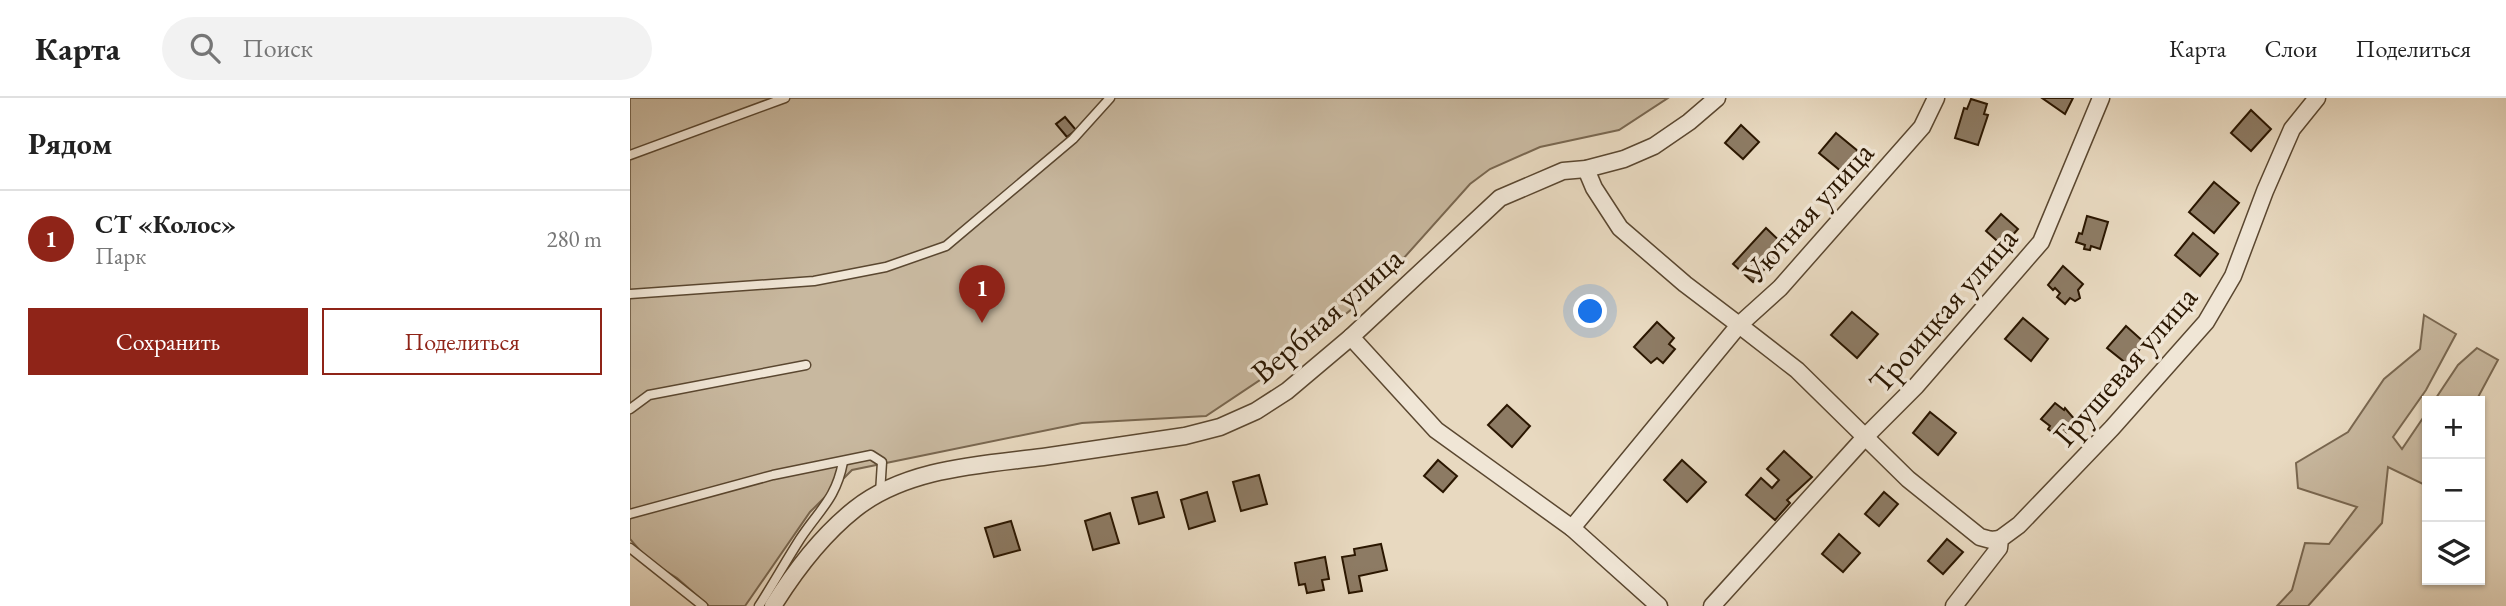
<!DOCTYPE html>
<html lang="ru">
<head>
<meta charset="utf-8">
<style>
  body { margin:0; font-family:"EB Garamond",serif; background:#f2f2f2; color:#222 }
  .controls { position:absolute; right:21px; bottom:21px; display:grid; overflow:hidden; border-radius:0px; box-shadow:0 2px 5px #0004 }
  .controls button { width:63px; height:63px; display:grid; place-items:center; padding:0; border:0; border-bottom:2px solid #e0e0e0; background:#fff; color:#222; font:35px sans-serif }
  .you { position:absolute; left:961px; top:214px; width:24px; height:24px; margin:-18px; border:5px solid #fff; border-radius:50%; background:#1a73e8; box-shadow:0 0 0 10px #1a73e833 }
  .badge { display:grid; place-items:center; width:46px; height:46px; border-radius:50%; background:#8f2418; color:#fff; font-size:23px; font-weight:700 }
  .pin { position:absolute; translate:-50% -58px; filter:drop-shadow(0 2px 4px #0008) }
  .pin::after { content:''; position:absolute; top:37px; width:24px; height:21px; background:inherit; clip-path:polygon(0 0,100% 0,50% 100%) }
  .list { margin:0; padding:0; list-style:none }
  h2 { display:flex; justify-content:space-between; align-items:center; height:91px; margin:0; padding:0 28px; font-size:30px }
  h2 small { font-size:23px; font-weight:400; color:#767676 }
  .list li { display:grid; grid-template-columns:46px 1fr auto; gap:21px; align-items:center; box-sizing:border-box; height:98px; padding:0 28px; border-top:2px solid #e0e0e0 }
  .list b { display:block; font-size:26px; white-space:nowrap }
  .list p { margin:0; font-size:23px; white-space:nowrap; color:#767676 }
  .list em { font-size:23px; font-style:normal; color:#767676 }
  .actions { display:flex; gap:14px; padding:21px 28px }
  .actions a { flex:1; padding:16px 0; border:2px solid #8f2418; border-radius:0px; text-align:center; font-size:24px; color:#8f2418 }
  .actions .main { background:#8f2418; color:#fff }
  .icon { flex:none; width:38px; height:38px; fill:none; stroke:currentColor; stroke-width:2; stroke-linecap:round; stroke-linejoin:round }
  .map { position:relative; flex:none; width:1876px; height:508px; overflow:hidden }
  header { display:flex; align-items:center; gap:42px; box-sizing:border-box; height:98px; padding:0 35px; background:#fff; border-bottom:2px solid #e0e0e0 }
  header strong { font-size:33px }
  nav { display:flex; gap:38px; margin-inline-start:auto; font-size:24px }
  .search { width:490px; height:63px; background:#f2f2f2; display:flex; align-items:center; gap:18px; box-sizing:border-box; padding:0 24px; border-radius:38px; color:#767676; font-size:26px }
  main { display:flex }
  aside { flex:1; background:#fff }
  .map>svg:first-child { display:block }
  .green { fill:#c8b89f; stroke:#796750; stroke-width:2 }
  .building { fill:#8d7b64; stroke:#2a1600; stroke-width:2 }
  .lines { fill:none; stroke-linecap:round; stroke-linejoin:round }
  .service-casing { stroke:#5a4730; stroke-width:11 }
  .minor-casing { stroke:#5a4730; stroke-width:19 }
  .service { stroke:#f0e6d6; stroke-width:8 }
  .minor { stroke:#f0e6d6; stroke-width:16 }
  .labels { text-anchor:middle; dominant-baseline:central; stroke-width:7; stroke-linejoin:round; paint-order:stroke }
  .street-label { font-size:32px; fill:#2a1600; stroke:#f0e6d6 }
</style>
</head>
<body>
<header>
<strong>Карта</strong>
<div class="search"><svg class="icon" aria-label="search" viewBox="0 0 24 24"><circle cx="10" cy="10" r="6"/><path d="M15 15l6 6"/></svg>Поиск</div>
<nav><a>Карта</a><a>Слои</a><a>Поделиться</a></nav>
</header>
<main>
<aside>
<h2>Рядом<small></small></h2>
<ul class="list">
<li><span class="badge">1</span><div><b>СТ «Колос»</b><p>Парк</p></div><em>280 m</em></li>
</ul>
<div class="actions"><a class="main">Сохранить</a><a>Поделиться</a></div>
</aside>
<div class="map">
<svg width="1876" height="508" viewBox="0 0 1876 508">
  <rect width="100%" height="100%" fill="#e8d9c0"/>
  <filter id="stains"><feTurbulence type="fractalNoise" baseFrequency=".00286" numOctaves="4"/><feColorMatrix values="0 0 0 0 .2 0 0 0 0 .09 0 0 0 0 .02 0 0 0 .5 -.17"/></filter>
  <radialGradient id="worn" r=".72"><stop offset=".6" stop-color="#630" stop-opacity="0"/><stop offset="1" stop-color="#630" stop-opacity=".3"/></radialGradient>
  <g class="green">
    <path d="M0 0H1038L989 32 910 49 860 71 840 86 747 190 663 260 576 318 452 325 222 372 180 414 115 508H79L47 480 18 462 0 441Z"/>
    <path d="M1794 217 1826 236 1796 292 1763 339 1772 351 1797 314V388L1758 369 1752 425 1678 508H1647L1662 492 1675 445 1699 446 1727 409 1668 390 1666 365 1718 334 1754 281 1790 251Z"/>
    <path d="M1847 250 1868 262 1846 303H1804L1828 267Z"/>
  </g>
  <g class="building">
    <path d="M1412 0H1443L1435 16Z"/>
    <path d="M1341 1 1357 6 1354 16 1358 17 1348 47 1325 40 1334 10 1337 11Z"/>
    <path d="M1621 12 1641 31 1621 53 1601 35Z"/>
    <path d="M435 19 446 32 437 39 426 26Z"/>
    <path d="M1111 27 1129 44 1113 61 1095 45Z"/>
    <path d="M1206 35 1229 54 1212 74 1189 55Z"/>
    <path d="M1584 84 1609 105 1584 135 1559 114Z"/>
    <path d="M1371 116 1388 131 1373 148 1356 133Z"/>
    <path d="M1457 118 1478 124 1470 151 1461 148 1460 152 1454 151 1455 147 1446 144 1449 135 1452 136Z"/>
    <path d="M1136 130 1155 148 1123 184 1103 166Z"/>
    <path d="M1563 135 1588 156 1570 178 1545 157Z"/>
    <path d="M1433 168 1453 186 1448 192 1450 200 1445 203 1440 200 1435 206 1427 199 1430 195 1425 190 1423 192 1418 187Z"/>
    <path d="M1222 214 1248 236 1227 260 1201 237Z"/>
    <path d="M1393 220 1418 241 1401 263 1375 241Z"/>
    <path d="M1027 224 1044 240 1039 246 1045 251 1033 265 1027 260 1021 265 1004 249Z"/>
    <path d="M1496 228 1515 245 1497 266 1477 250Z"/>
    <path d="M1425 305 1434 312 1435 310 1446 323 1432 339 1425 333 1423 335 1418 331 1420 328 1411 321Z"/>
    <path d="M877 307 900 328 882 349 858 327Z"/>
    <path d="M1300 314 1326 335 1308 357 1283 335Z"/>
    <path d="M1154 353 1182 379 1157 402 1160 405 1145 422 1116 397 1131 380 1142 390 1149 382 1137 371Z"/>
    <path d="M808 362 827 378 813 394 794 378Z"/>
    <path d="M1052 362 1076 384 1057 404 1034 382Z"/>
    <path d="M629 377 637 406 611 413 603 384Z"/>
    <path d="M527 394 534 419 509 426 502 400Z"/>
    <path d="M577 394 585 423 559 431 551 402Z"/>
    <path d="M1254 394 1268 406 1249 428 1235 416Z"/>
    <path d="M480 415 489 445 463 452 455 423Z"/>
    <path d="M381 423 390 452 364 459 355 430Z"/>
    <path d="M1209 436 1230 455 1213 474 1192 456Z"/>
    <path d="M1317 441 1333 454 1313 476 1298 463Z"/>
    <path d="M751 446 757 472 729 478 732 493 719 495 712 459 725 457 724 451Z"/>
    <path d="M695 459 699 481 692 482 694 492 677 495 675 486 669 487 665 465Z"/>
  </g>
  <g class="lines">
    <defs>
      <g id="service">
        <path d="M0 57 155 0"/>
        <path d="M0 196 184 183 256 169 316 148 443 41 480 0"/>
        <path d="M0 311 19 297 176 267"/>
        <path d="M0 416 143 377 241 357 252 364 250 395"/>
        <path d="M0 450 73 508"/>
        <path d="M129 508C143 486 156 463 170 441 189 412 206 401 213 364"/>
      </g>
      <g id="minor">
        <path d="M1306 0 1292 29 1150 190 1109 227 1167 272 1278 381 1350 439 1361 442 1370 441"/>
        <path d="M721 239 806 332 942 430 1029 508"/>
        <path d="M942 430 1109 227 1055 186 990 130 964 90 956 71"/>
        <path d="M143 508C166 471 191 438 225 411 277 370 350 367 413 359 460 352 508 345 555 338L590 329 626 313 657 293 721 239 870 100 933 73 956 71 994 61 1024 48 1059 24 1087 0"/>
        <path d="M1082 508 1236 338 1286 288 1411 144 1471 0"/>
        <path d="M1324 508 1369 450 1370 441 1389 427 1482 330 1576 224 1603 178 1635 93 1662 31 1687 0"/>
      </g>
    </defs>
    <use href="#service" class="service-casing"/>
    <use href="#minor" class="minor-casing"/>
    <use href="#service" class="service"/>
    <use href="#minor" class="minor"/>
  </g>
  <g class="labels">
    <g class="street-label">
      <text transform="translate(1178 114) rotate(-48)">Уютная улица</text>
      <text transform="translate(1313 212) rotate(-49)">Троицкая улица</text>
      <text transform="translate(697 217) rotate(-41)">Вербная улица</text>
      <text transform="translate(1495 268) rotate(-49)">Грушевая улица</text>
    </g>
  </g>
  <rect width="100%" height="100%" filter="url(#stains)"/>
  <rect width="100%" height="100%" fill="url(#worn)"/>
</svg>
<div class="controls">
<button>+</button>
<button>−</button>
<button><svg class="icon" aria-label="layers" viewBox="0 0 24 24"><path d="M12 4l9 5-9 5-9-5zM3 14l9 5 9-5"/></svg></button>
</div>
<div class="you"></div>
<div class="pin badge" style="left:352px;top:225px">1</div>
</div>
</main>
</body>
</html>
